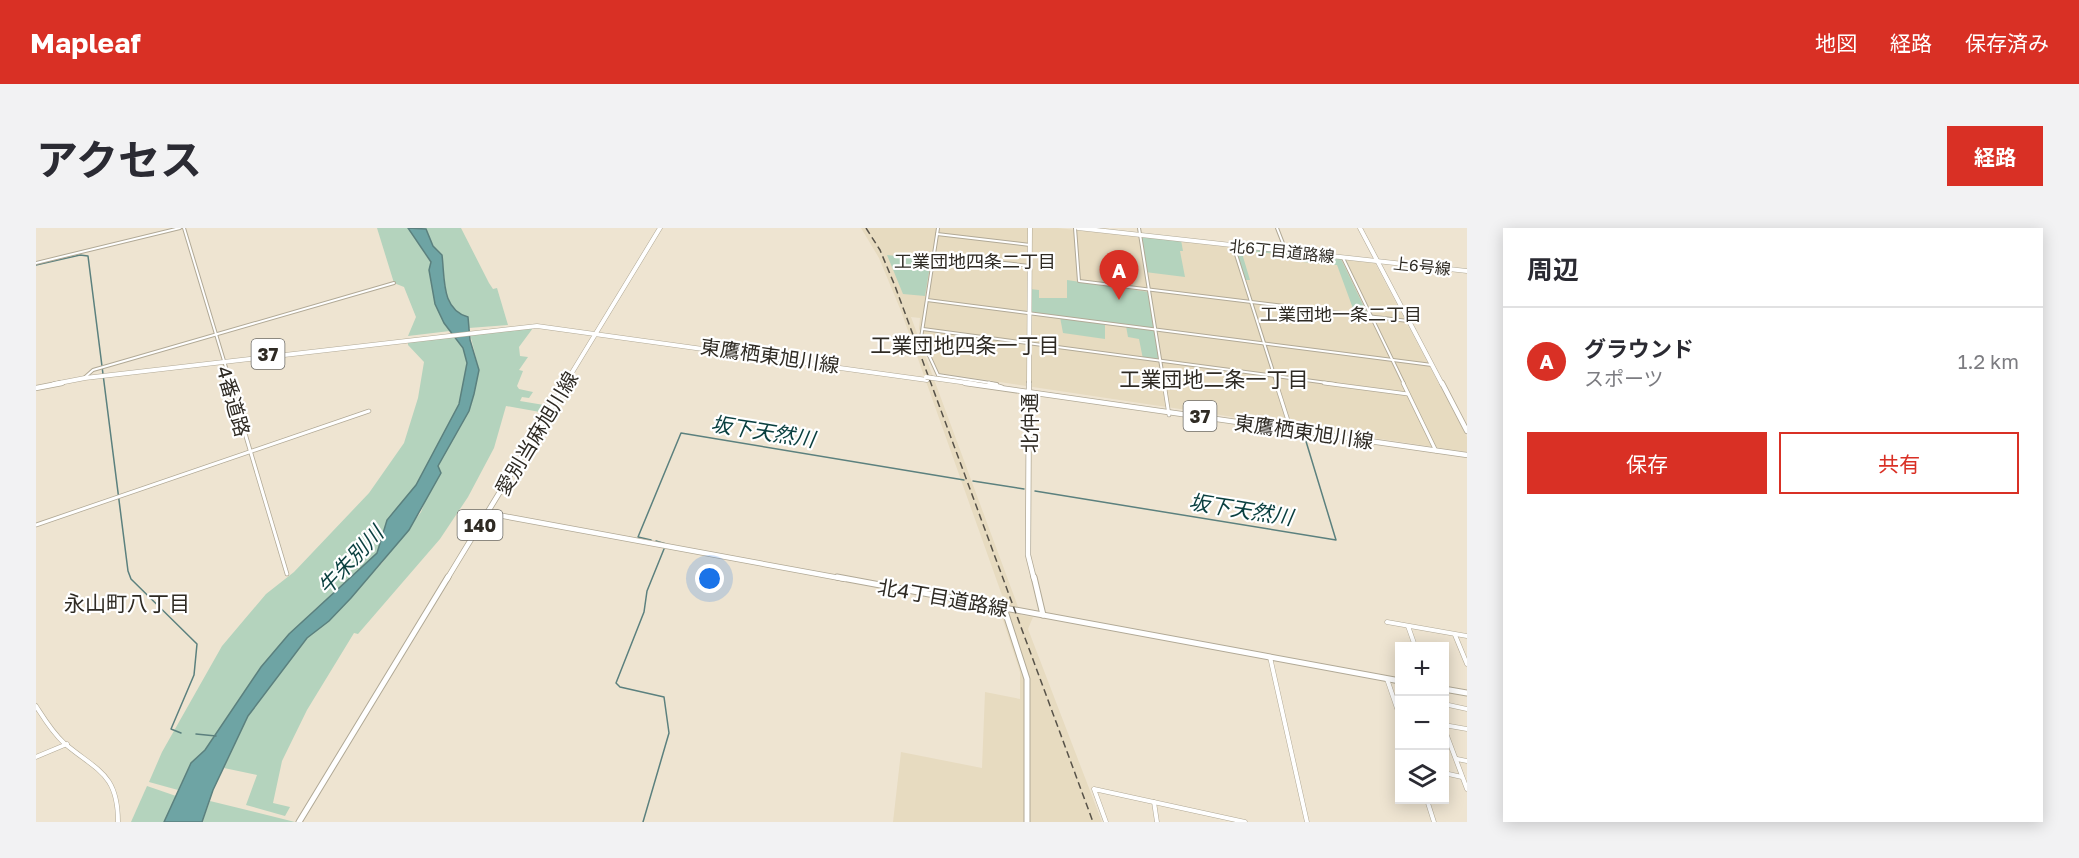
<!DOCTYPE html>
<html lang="ja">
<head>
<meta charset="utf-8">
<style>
  body { margin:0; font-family:"Golos Text","Noto Sans JP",sans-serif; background:#f2f2f3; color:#2b2b33 }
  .controls { position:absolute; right:18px; bottom:18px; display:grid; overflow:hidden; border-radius:0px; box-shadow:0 3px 15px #0003 }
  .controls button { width:54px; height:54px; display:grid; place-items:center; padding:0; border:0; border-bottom:2px solid #e1e1e2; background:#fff; color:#2b2b33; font:30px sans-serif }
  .you { position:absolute; left:674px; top:351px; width:21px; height:21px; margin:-15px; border:4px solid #fff; border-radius:50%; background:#1a73e8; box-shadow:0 0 0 9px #1a73e833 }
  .badge { display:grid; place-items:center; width:39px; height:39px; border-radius:50%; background:#d93025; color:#fff; font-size:20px; font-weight:700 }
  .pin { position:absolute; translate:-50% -50px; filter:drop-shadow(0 2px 3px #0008) }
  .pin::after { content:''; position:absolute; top:32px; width:21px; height:18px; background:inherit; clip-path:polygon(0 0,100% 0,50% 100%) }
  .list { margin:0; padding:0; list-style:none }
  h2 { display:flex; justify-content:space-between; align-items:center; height:78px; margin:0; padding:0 24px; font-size:26px }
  h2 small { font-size:20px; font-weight:400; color:#7c7c81 }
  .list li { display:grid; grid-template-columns:39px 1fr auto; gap:18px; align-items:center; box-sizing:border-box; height:108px; padding:0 24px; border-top:2px solid #e1e1e2 }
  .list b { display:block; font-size:22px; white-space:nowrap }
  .list p { margin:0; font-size:20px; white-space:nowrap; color:#7c7c81 }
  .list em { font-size:20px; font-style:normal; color:#7c7c81 }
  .actions { display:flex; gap:12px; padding:18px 24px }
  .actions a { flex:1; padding:14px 0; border:2px solid #d93025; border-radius:0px; text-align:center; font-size:21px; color:#d93025 }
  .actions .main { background:#d93025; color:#fff }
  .icon { flex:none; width:33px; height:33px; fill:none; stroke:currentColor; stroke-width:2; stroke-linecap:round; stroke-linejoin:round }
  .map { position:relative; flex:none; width:1431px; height:594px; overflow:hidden; border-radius:0px }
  header { display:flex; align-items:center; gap:36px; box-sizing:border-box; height:84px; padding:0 30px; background:#d93025; color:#fff }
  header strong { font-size:28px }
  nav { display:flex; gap:33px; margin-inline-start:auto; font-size:21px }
  .intro { display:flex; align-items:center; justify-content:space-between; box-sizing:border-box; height:144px; padding:0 36px }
  h1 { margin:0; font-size:42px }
  .button { padding:15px 27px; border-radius:0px; background:#d93025; color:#fff; font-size:21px; font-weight:700 }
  main { display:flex; gap:36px; padding:0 36px }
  aside { flex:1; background:#fff; border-radius:0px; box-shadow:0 3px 15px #0003 }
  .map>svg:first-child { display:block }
  .built { fill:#e7dbc0 }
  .green { fill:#b4d3bd }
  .water { fill:#6ea4a4; stroke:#5b807e; stroke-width:1.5 }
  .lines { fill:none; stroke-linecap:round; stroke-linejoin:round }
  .stream { stroke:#5b807e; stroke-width:1.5 }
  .street-far2-casing { stroke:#b1a996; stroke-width:4 }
  .street-far1-casing { stroke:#b1a996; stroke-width:4.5 }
  .street-casing { stroke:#b1a996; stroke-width:5 }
  .secondary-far2-casing { stroke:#b1a996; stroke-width:5 }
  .secondary-far1-casing { stroke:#b1a996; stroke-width:6 }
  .secondary-casing { stroke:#b1a996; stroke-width:7 }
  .primary-far2-casing { stroke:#b1a996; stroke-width:5 }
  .primary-far1-casing { stroke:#b1a996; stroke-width:6 }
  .primary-casing { stroke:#b1a996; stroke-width:7 }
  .street-far2 { stroke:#fff; stroke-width:2 }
  .street-far1 { stroke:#fff; stroke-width:3 }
  .street { stroke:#fff; stroke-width:4 }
  .secondary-far2 { stroke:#fff; stroke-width:4 }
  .secondary-far1 { stroke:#fff; stroke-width:4.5 }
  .secondary { stroke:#fff; stroke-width:5 }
  .primary-far2 { stroke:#fff; stroke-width:4 }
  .primary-far1 { stroke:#fff; stroke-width:4.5 }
  .primary { stroke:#fff; stroke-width:5 }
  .rail { stroke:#575248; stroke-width:1.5; stroke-dasharray:7 4; stroke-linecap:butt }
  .primary-bridge-casing { stroke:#b1a996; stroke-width:5; stroke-linecap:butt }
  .primary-bridge { stroke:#fff; stroke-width:4 }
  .labels { text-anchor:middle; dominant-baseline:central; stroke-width:4.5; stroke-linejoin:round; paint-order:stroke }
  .far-street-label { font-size:16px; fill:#2f2b24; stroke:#fff }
  .far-neighbourhood-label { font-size:18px; fill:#2f2b24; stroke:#fff }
  .shield { fill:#fff; stroke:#6d6b66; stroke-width:1.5 }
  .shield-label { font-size:18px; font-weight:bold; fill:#2f2b24 }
  .street-label { font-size:20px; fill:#2f2b24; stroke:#fff }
  .neighbourhood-label { font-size:21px; fill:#2f2b24; stroke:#fff }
  .water-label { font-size:21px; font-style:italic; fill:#093f3f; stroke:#fff }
</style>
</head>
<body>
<header>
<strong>Mapleaf</strong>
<nav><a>地図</a><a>経路</a><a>保存済み</a></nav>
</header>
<div class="intro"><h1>アクセス</h1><a class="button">経路</a></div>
<main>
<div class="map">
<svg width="1431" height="594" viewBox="0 0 1431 594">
  <rect width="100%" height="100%" fill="#eee4d1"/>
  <path class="built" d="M825 0H1022L1339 35 1431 209V224L903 145 883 101 884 90 875 89 985 387 997 389 992 401 1066 594H857L865 524 946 540 949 464 984 471V444L964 383 968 373 865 83 843 30Z"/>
  <g class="green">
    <path d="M341 0H372L395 35 399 76 414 103 372 108 380 89 368 59 358 55Z"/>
    <path d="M386 0H425L453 55 457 61 461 60 472 97 433 100 432 89C405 81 409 51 406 27L397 18 390 2Z"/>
    <path d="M1103 7 1145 12 1147 23H1144L1149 49 1109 44Z"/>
    <path d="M1199 18 1305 31 1332 87 1319 86 1301 37 1267 34 1265 29 1205 22 1214 52H1209Z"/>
    <path d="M851 27 895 32 889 68 867 66Z"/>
    <path d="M1031 52 1113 64 1124 132 1107 131 1103 111 1092 109 1090 98 1069 95V111L1027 105 1024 89 994 85V61L1003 62V70H1031Z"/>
    <path d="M497 100 483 119 484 128 492 129 483 142 487 143 481 158 483 161 497 164 493 170 486 169 484 173 508 177 504 184 470 178 458 220 432 269 404 311 322 406 318 405 271 482 246 533 237 575 254 579 249 588 210 577 221 547 188 540 212 488 235 456 271 410 293 393 346 335 385 284 407 226 424 200 443 142 434 106Z"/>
    <path d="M417 107 427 120 431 135 423 176 380 257 351 293 341 325 307 359 278 382 225 439 169 522 155 535 142 562 113 554 126 524 186 418 230 366 258 344 333 265 368 215 382 170 388 134 372 117V112Z"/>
    <path d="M111 558 140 568 128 594H95Z"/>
    <path d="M174 573 259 594H166Z"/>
  </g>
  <path class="water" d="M372 0 390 1 397 18 406 27C409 51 405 81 432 89L434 112 443 142 438 166 433 183 402 238 405 245 373 302 315 370 293 393 271 410 212 488 177 562 166 594H128L155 535 169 522 225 439 253 406 341 325 351 292 380 257 423 176 431 135 427 120 408 95 399 76 393 42 395 34Z"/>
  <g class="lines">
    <g class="stream">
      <path d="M0 37 44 27 52 28 92 343 95 351 161 416 158 447 135 501 145 505"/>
      <path d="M937 253 988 261"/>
      <path d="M999 263 1300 312 1269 210"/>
      <path d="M615 312 602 309 645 205 928 252"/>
      <path d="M620 313 630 316"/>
      <path d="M160 506 180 508"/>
      <path d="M607 594 633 505 628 469 584 459 580 455 608 384 611 363 628 321"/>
    </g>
    <defs>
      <g id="street-far2">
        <path d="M148 0 195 156"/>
        <path d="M902 0 885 110 902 147 961 156"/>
        <path d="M1039 0 1043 53 1372 93"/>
        <path d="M1103 0 1128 156"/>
        <path d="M1241 0 1250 23"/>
        <path d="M901 6 994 17"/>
        <path d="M1197 17 1241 156"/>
        <path d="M898 27 994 38"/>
        <path d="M1307 30 1368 156"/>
        <path d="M0 35 144 0"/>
        <path d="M891 72 1396 137"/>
        <path d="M887 101 1299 156"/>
        <path d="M48 150 57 142 358 55"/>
      </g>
      <g id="street-far1">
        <path d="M194 155 251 346"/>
        <path d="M953 155 966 159"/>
        <path d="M1128 155 1133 187"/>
        <path d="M1240 155 1255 202"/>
        <path d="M1288 155 1372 166"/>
        <path d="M1367 155 1400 223"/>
        <path d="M0 297 333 183"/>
      </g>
      <g id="street">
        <path d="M1351 394 1431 408"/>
        <path d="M1372 398 1379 418"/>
        <path d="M1419 407 1431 436"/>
        <path d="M1234 429 1271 594"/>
        <path d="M1351 451 1364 489"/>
        <path d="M1408 476 1431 481"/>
        <path d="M0 478C9 492 16 504 28 515 61 543 82 545 82 594"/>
        <path d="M1408 497 1431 501"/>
        <path d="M1408 500 1431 561"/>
        <path d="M0 529 31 516"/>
        <path d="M1421 531 1431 533"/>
        <path d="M1408 545 1426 549"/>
        <path d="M1391 572 1398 594"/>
        <path d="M1118 574 1121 594"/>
        <path d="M1070 594 1058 561 1209 594"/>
      </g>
      <g id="secondary-far2">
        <path d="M1042 0 1431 43"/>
        <path d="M1324 0 1406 156"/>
        <path d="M993 156 994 0"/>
      </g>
      <g id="secondary-far1">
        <path d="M993 155 992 327 998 351"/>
        <path d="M1406 155 1431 203"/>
        <path d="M451 285 809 351"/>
      </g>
      <g id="secondary">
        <path d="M801 349 1364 453"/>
        <path d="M998 349 1007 387"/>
        <path d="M968 380 991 451V594"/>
        <path d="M1408 461 1431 465"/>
      </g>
      <g id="primary-far2">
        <path d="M896 150 939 156"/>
        <path d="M18 156 49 150 501 98 891 152"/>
        <path d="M529 156 624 0"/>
      </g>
      <g id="primary-far1">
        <path d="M929 155 1431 227"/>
        <path d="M0 160 26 155"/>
        <path d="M411 351 530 155"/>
      </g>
      <path id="primary" d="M263 594 412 349"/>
    </defs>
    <use href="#street-far2" class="street-far2-casing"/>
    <use href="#street-far1" class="street-far1-casing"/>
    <use href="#street" class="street-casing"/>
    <use href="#secondary-far2" class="secondary-far2-casing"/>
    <use href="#secondary-far1" class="secondary-far1-casing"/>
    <use href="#secondary" class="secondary-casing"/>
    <use href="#primary-far2" class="primary-far2-casing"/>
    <use href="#primary-far1" class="primary-far1-casing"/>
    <use href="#primary" class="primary-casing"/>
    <use href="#street-far2" class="street-far2"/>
    <use href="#street-far1" class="street-far1"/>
    <use href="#street" class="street"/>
    <use href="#secondary-far2" class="secondary-far2"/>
    <use href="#secondary-far1" class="secondary-far1"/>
    <use href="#secondary" class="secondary"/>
    <use href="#primary-far2" class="primary-far2"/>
    <use href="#primary-far1" class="primary-far1"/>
    <use href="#primary" class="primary"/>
    <path class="rail" d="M830 0 844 22 859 58 1057 594"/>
    <defs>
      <path id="primary-bridge" d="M890 149 896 150"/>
    </defs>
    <use href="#primary-bridge" class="primary-bridge-casing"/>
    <use href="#primary-bridge" class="primary-bridge"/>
  </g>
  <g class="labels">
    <g class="far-street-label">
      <text transform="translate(1246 23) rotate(6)">北6丁目道路線</text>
      <text transform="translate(1386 38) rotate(6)">上6号線</text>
    </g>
    <g class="far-neighbourhood-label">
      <text x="939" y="33">工業団地四条二丁目</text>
      <text x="1305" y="86">工業団地一条二丁目</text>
    </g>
    <g class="shield">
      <rect x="215.5" y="111" width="33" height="30" rx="4.5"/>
      <rect x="1147.5" y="173" width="33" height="30" rx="4.5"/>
      <rect x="421.5" y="282" width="45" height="30" rx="4.5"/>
    </g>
    <g class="shield-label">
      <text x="232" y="126">37</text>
      <text x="1164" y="188">37</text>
      <text x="444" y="297">140</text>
    </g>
    <g class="street-label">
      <text transform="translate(734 127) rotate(8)">東鷹栖東旭川線</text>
      <text transform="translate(198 173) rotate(74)">4番道路</text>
      <text transform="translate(993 195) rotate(-90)">北仲通</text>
      <text transform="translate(1268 203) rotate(8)">東鷹栖東旭川線</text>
      <text transform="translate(500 205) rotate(-59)">愛別当麻旭川線</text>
      <text transform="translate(907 369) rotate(10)">北4丁目道路線</text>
    </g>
    <g class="neighbourhood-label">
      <text x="929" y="117">工業団地四条一丁目</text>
      <text x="1178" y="151">工業団地二条一丁目</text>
      <text x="91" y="375">永山町八丁目</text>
    </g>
    <g class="water-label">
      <text transform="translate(727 203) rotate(9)">坂下天然川</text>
      <text transform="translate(1205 281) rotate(9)">坂下天然川</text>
      <text transform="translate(314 332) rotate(-47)">牛朱別川</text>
    </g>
  </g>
</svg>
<div class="controls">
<button>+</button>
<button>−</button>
<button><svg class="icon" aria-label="layers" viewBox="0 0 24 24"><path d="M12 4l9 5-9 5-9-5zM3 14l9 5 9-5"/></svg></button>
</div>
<div class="you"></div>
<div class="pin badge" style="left:1083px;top:72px">A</div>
</div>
<aside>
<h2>周辺<small></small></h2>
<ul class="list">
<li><span class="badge">A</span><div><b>グラウンド</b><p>スポーツ</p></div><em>1.2 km</em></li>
</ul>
<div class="actions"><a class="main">保存</a><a>共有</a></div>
</aside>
</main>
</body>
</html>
